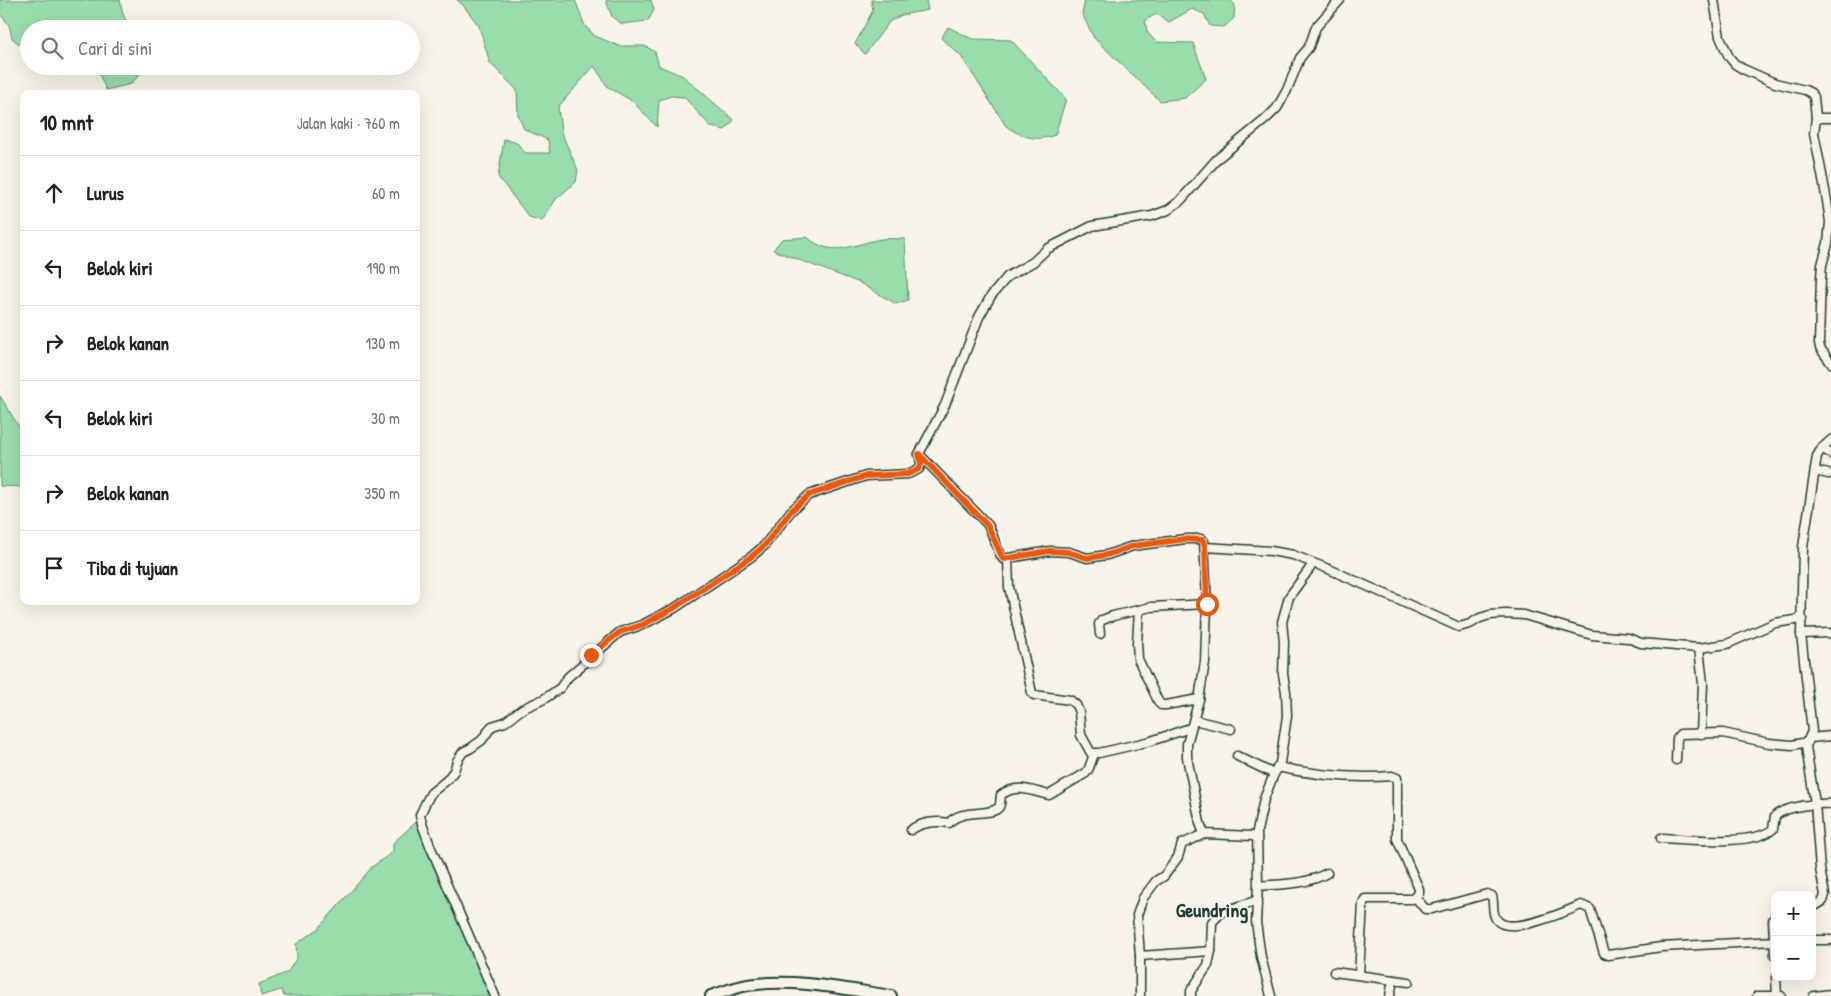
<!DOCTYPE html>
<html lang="id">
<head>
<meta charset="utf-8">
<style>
  body { margin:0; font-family:"Patrick Hand",sans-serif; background:#f2f2f2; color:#202124 }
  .controls { position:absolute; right:15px; bottom:15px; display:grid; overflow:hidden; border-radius:10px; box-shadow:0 5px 20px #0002 }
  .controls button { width:45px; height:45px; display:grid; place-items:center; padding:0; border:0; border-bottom:1px solid #e0e0e0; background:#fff; color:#202124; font:25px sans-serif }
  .stop { position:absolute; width:15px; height:15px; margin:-11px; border:4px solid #ea580c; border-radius:50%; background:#fff }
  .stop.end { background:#ea580c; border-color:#fff; box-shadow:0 1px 5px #0008 }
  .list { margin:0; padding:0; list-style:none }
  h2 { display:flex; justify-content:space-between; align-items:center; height:65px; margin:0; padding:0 20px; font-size:21px }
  h2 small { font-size:16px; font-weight:400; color:#757577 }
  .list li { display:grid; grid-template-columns:32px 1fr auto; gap:15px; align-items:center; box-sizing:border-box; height:75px; padding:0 20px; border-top:1px solid #e0e0e0 }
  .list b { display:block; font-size:19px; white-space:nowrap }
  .list em { font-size:16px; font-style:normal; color:#757577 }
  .icon { flex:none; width:28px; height:28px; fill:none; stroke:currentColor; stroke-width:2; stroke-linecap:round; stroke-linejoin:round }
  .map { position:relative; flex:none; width:1831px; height:996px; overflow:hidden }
  .search { position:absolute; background:#fff; box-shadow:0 5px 20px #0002; left:20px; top:20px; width:400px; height:55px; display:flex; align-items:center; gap:12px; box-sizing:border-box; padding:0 18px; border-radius:28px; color:#757577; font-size:19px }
  .panel { position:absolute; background:#fff; box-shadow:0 5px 20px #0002; left:20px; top:90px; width:400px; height:515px; border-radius:10px }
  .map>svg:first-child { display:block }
  .green { fill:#98dda9; stroke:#5c8d6e }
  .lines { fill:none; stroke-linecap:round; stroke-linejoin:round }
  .street-casing { stroke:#1f3d34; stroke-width:11 }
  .secondary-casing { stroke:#1f3d34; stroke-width:14 }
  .street { stroke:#f7f3e8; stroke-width:8 }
  .secondary { stroke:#f7f3e8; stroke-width:10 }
  .route { stroke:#ea580c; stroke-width:6 }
  .labels { text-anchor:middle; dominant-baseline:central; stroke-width:4; stroke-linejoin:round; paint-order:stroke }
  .quarter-label { font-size:20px; font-weight:bold; fill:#1f3d34; stroke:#f7f3e8 }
</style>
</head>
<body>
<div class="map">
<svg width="1831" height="996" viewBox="0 0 1831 996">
  <rect width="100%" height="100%" fill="#f7f3e8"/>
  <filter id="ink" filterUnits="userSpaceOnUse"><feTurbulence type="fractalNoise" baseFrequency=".02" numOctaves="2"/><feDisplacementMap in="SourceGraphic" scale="10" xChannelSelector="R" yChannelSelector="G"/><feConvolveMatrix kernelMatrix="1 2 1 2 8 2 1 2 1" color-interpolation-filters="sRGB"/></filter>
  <g filter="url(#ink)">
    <g class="green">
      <path d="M0 0H120L123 14 130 29H29V52L12 38 9 25 0 14Z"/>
      <path d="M457 0H575L585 26 595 36 619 46H645L655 52 659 66 683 76 734 120 725 130 711 127 684 97 671 96 659 100 657 127 632 101 608 87 594 66 558 107 561 132 578 170 576 182 556 199 542 221 529 217 498 177 504 139 517 143 525 153H550L548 140 524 129 518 115 517 90 490 63 479 26 463 5Z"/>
      <path d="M606 0H651L654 10 648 21 622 24 612 17Z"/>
      <path d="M871 0H926L928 10 902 15 890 21 865 54 855 44 873 10Z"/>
      <path d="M1085 0H1230L1235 5 1234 18 1224 27 1210 26 1204 14 1192 9 1169 22 1157 14 1145 20 1147 32 1156 42 1193 43 1206 79 1185 98 1160 101 1094 38 1082 14Z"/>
      <path d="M948 27 972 39 1011 40 1066 99 1055 135C1036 142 1022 137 1006 126L961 56 941 38Z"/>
      <path d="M96 66H139L140 74 131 84 106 90Z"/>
      <path d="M807 237C833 259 853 244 881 239 889 238 897 239 905 239L908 300 896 304 860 283 773 250 782 239Z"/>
      <path d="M0 396 24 435V487L0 486Z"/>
      <path d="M416 822H420L496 996H284L281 990 261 996 259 984 288 972 297 957 296 944 318 929 373 866 393 852V843Z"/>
    </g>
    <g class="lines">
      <defs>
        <g id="street">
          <path d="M1714 0 1720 37 1729 57 1735 64 1743 69 1775 83 1805 90 1811 93 1814 97 1816 118 1814 133 1827 201 1830 222 1828 243 1822 265 1821 277 1819 343 1820 348 1831 363"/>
          <path d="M1816 118H1831"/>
          <path d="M1822 448 1831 454"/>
          <path d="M919 454 988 525C994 536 996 549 1003 559L1050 551 1069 552 1087 558 1107 555 1133 546 1185 539H1201L1204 541 1207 604 1205 662 1199 699 1187 744V757L1200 823 1204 834 1182 844 1178 857 1164 876 1156 881 1143 898 1137 915 1140 956V996"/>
          <path d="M1815 471 1828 474"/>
          <path d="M1205 547 1271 551 1293 555 1331 570 1459 627 1470 624 1480 618 1490 615 1506 614 1524 615 1592 635 1628 638 1641 643 1699 648 1727 644 1775 623 1802 619"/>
          <path d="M1008 559 1009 587 1032 693 1034 695 1070 700 1076 705 1079 712 1081 735 1091 753H1099L1151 741 1190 728"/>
          <path d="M1139 610 1137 643 1138 659 1158 701 1161 705H1166L1199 699"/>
          <path d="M1100 634 1099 624 1102 620 1113 616 1151 607 1207 604"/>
          <path d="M1801 634 1831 633"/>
          <path d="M1699 648 1703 684 1701 734"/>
          <path d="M1194 720 1231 729"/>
          <path d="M1810 738 1831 736"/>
          <path d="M1237 756 1274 774"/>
          <path d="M1676 760 1677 738 1680 734 1723 733 1769 743 1792 745 1808 742"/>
          <path d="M1277 767C1315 775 1354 779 1392 776L1397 778V839L1419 889V893L1412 899H1365L1363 903 1359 975"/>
          <path d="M911 830C921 822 937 821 949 823 961 808 992 817 999 807 1001 804 1000 799 1001 795 1016 783 1032 791 1049 795L1086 773 1089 768 1094 754"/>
          <path d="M1204 834 1253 836 1257 838"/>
          <path d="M1661 838C1687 839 1754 846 1773 829L1775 816C1786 806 1817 803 1831 804"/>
          <path d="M1258 886C1281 884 1306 885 1327 873"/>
          <path d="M1416 898 1425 909H1432L1487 894 1492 896C1494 903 1492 913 1496 919 1508 937 1565 912 1581 905L1590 909 1604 953 1608 955 1661 947 1775 941"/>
          <path d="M1812 908 1823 901 1825 895 1820 869 1815 803 1807 754 1806 745 1812 731 1801 634 1803 547 1817 456 1822 448 1831 440"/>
          <path d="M1775 917 1773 920 1775 956"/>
          <path d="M1812 940H1831"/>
          <path d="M1140 956 1211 951 1212 922 1222 912 1258 900"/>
          <path d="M1334 972 1409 982"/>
          <path d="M1776 977 1777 996"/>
          <path d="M495 996 431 848 422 824 420 815 426 802 431 793 447 780 454 771 457 761 463 752 471 748 482 740 492 726 505 722 522 709 544 699 560 688 568 677 620 632 642 625 675 608 751 557 764 546 791 511 809 495 866 476 908 474 919 469 921 464 919 454 945 405 979 317 991 296 1008 276 1033 262 1047 249 1092 226 1152 216 1168 210 1181 200 1217 159 1266 119 1277 108 1287 90 1300 58 1309 47 1316 27 1340 0"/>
          <path d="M1191 996V991L1208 965 1211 951"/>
          <path d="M1271 996 1261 957 1256 922 1258 886 1257 831 1264 799 1274 774 1280 763 1287 716 1286 692 1283 674 1284 642 1282 622 1289 597 1313 564"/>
          <path d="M1390 996 1393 980"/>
          <path d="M1757 996H1781"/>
          <path d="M1814 996 1831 994"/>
        </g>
        <path id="secondary" d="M711 996C723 992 736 987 748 985 796 978 844 989 891 996"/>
      </defs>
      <use href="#street" class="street-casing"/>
      <use href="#secondary" class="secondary-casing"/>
      <use href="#street" class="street"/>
      <use href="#secondary" class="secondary"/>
    </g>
  </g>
  <g class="lines" filter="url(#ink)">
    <path class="route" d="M591 655 620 632 642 625 674 608 751 557 764 546 791 511 809 495 866 476 908 474 919 469 921 464 919 454 988 526 1003 559 1050 551 1068 552 1087 558 1107 555 1133 546 1185 539 1203 540 1205 548 1207 604"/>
  </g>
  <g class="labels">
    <g class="quarter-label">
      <text x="1212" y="909">Geundring</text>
    </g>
  </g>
</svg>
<div class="controls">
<button>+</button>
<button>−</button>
</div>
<div class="stop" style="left:1207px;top:604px"></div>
<div class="stop end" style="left:591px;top:655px"></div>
<div class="search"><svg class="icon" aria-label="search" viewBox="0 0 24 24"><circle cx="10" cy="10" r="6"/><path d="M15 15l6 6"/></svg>Cari di sini</div>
<section class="panel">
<h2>10 mnt<small>Jalan kaki · 760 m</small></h2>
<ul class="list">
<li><svg class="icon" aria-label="ahead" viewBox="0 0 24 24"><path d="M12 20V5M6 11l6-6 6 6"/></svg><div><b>Lurus</b></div><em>60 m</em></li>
<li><svg class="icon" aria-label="left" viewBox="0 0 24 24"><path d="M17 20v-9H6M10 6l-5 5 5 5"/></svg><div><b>Belok kiri</b></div><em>190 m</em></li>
<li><svg class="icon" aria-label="right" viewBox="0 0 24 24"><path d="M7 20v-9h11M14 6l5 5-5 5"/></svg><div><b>Belok kanan</b></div><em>130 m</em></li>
<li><svg class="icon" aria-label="left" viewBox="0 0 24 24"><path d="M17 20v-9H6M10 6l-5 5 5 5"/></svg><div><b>Belok kiri</b></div><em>30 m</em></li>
<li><svg class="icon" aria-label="right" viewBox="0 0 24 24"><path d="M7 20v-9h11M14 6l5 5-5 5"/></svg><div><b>Belok kanan</b></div><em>350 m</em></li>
<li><svg class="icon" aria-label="arrive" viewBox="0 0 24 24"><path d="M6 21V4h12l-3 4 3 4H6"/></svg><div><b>Tiba di tujuan</b></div></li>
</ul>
</section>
</div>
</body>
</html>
